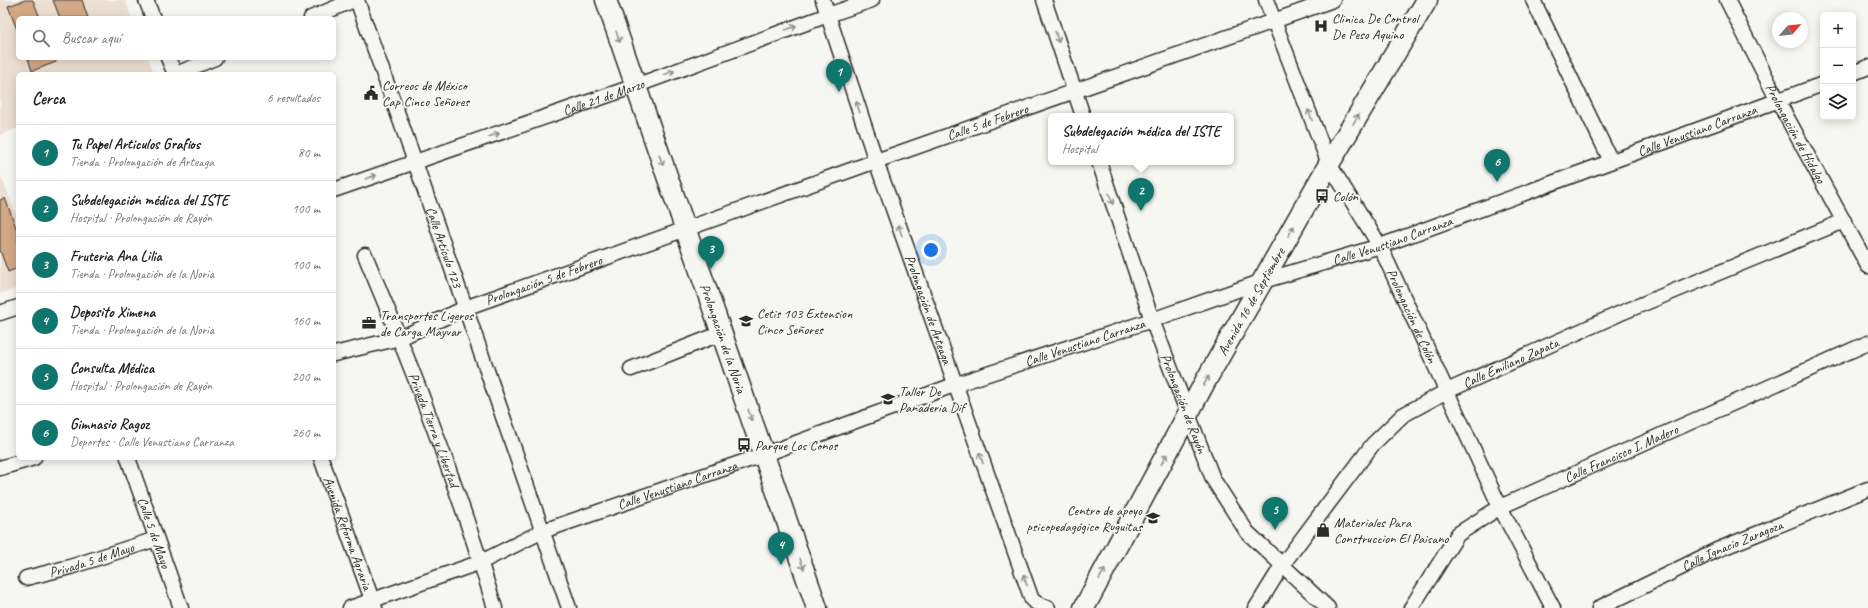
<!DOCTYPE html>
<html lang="es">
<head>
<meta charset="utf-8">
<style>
  body { margin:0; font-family:Caveat,sans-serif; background:#f2f2f2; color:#222 }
  .controls { position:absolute; right:12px; top:12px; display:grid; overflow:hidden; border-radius:6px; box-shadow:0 2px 10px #0003 }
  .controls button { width:36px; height:36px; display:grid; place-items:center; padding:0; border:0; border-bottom:1px solid #e0e0e0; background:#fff; color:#222; font:20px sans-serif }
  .compass { position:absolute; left:1772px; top:12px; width:36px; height:36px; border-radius:50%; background:#fff; box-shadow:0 2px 10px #0003; rotate:62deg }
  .you { position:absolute; left:931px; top:250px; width:14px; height:14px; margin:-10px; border:3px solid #fff; border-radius:50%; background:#1a73e8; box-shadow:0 0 0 6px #1a73e833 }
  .badge { display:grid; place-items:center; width:26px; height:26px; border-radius:50%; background:#0f766e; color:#fff; font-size:13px; font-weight:700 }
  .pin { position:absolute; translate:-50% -33px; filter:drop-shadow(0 1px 2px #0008) }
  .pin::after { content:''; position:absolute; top:21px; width:14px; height:12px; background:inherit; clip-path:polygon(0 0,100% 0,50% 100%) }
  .popup { position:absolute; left:1048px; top:113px; width:186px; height:52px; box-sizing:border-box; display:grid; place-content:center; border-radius:6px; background:#fff; filter:drop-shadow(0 1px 3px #0005); font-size:13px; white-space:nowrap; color:#767676 }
  .popup b { font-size:15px; color:#222 }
  .popup::after { content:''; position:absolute; left:50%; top:100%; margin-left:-8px; border:8px solid transparent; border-top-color:#fff }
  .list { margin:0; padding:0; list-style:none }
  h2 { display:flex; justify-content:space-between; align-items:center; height:52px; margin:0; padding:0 16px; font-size:17px }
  h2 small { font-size:13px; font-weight:400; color:#767676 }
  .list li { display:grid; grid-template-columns:26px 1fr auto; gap:12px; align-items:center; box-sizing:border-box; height:56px; padding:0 16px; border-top:1px solid #e0e0e0 }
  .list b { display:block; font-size:15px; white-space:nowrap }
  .list p { margin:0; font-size:13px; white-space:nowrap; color:#767676 }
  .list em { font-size:13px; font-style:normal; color:#767676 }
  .icon { flex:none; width:22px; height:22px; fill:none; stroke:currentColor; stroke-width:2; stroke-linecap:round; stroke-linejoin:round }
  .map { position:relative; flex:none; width:1868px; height:608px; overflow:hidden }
  .search { position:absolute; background:#fff; box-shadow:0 2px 10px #0003; left:16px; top:16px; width:320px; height:44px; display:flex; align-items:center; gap:10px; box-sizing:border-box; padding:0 14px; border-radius:6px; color:#767676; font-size:15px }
  .panel { position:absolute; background:#fff; box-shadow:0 2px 10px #0003; left:16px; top:72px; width:320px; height:388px; border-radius:6px }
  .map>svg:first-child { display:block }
  .built { fill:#ecdfd1 }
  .building { fill:#d3a985; stroke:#2b2b2b }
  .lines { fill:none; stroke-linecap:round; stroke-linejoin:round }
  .street-casing { stroke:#2b2b2b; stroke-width:17 }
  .secondary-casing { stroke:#2b2b2b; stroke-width:23 }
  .street { stroke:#f6f6f2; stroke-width:14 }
  .secondary { stroke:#f6f6f2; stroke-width:20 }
  .oneway { stroke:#90908e }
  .labels { text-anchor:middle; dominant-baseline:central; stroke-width:4; stroke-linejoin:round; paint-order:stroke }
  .poi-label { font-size:14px; fill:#2b2b2b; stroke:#f6f6f2; text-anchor:start }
  .street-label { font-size:14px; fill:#2b2b2b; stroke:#f6f6f2 }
</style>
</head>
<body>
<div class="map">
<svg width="1868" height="608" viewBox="0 0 1868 608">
  <rect width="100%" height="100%" fill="#f6f6f2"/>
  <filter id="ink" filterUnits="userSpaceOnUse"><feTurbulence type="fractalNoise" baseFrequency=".025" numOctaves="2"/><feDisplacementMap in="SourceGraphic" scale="8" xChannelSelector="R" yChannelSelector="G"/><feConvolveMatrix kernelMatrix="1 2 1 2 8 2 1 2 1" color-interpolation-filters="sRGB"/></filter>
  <g filter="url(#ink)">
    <g class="built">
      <path d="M0 0H125L132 18H18V58H148L154 74H18V128L0 135Z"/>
      <path d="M0 174 18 218V288L0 294Z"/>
    </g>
    <g class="building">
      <path d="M25 0H33L40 18H18V32L8 6Z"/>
      <path d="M53 0H82L88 18H60Z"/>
      <path d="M28 58H55L56 62 32 71Z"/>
      <path d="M5 198 18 233V268L8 272 0 250V200Z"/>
    </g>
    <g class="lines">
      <defs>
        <g id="street">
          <path d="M146 0 153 18"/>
          <path id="s1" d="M357 0 415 162 569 608"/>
          <path id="s2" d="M823 0 876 161 1032 600 1038 604 1048 608"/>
          <path d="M1044 0 1083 116"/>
          <path id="s3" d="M1266 0 1329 164 1380 246 1500 507 1553 608"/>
          <path d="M1533 0 1611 161"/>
          <path id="s4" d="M1727 0 1778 101 1868 266"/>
          <path d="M311 18 354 0"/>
          <path d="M168 58 175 74"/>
          <path d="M1853 73 1868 67"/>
          <path d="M176 74 215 58"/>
          <path id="s5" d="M1099 162 1152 320 1213 479 1247 532 1328 608"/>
          <path id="s6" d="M334 190 635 86 828 15 872 0"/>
          <path id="s7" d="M365 255C414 370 458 488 495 608"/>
          <path d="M0 313 18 307"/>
          <path id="s8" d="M334 354 400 338 465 308 876 161 1333 0"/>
          <path d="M631 369 722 333"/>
          <path id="s9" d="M128 458 181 608"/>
          <path id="s10" d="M321 458 375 608"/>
          <path d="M0 468 34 458"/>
          <path id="s11" d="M26 578 70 567 156 539"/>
          <path id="s12" d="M350 608 481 562 543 531 763 455 954 385 1152 320 1263 281 1380 246 1823 84"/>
          <path id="s13" d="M1256 608 1283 564 1373 444 1403 415 1447 391 1621 313 1844 221"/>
          <path id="s14" d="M1411 608 1458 534 1500 507 1868 343"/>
          <path id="s15" d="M1599 608 1717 550 1868 489"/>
        </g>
        <g id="secondary">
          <path id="s16" d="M606 0 817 608"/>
          <path id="s17" d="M1084 608 1205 382 1329 164 1427 0"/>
        </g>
      </defs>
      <use href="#street" class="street-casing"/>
      <use href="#secondary" class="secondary-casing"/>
      <use href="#street" class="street"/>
      <use href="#secondary" class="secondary"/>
    </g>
    <defs><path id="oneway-shaft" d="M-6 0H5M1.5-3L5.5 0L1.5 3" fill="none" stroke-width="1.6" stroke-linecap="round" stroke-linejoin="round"/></defs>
    <g class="oneway">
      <use href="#oneway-shaft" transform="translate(791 28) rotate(-20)"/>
      <use href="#oneway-shaft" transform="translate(618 37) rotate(71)"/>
      <use href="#oneway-shaft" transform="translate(1057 37) rotate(72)"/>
      <use href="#oneway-shaft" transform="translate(669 73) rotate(-20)"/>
      <use href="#oneway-shaft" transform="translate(858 107) rotate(-108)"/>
      <use href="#oneway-shaft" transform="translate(1310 115) rotate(-111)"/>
      <use href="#oneway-shaft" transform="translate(1356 119) rotate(-59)"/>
      <use href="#oneway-shaft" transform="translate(494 135) rotate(-19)"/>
      <use href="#oneway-shaft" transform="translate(661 160) rotate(70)"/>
      <use href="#oneway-shaft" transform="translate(371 177) rotate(-19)"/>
      <use href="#oneway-shaft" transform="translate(1111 199) rotate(71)"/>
      <use href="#oneway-shaft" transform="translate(900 230) rotate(-109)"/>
      <use href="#oneway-shaft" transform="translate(1291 231) rotate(-60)"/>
      <use href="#oneway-shaft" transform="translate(1206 381) rotate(-61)"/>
      <use href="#oneway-shaft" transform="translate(750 415) rotate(72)"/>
      <use href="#oneway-shaft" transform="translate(981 458) rotate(-110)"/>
      <use href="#oneway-shaft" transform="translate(1164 459) rotate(-62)"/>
      <use href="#oneway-shaft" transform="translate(802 564) rotate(71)"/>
      <use href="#oneway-shaft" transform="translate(1102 574) rotate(-62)"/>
      <use href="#oneway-shaft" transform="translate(1025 580) rotate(-110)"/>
    </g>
  </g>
  <defs>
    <symbol id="hospital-bare" viewBox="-9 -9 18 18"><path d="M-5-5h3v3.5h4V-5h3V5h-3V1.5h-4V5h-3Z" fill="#2b2b2b" stroke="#f6f6f2" stroke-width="2.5" paint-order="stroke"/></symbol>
    <symbol id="civic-bare" viewBox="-9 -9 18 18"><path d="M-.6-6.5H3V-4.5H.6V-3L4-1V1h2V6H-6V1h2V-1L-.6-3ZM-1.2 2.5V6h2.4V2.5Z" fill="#2b2b2b" stroke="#f6f6f2" stroke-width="2.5" paint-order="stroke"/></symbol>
    <symbol id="bus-bare" viewBox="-9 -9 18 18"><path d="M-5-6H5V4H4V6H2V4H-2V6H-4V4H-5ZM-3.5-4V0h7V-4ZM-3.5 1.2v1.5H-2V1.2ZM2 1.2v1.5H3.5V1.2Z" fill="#2b2b2b" stroke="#f6f6f2" stroke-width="2.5" paint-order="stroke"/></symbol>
    <symbol id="school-bare" viewBox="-9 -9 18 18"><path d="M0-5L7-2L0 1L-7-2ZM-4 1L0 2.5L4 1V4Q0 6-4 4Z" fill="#2b2b2b" stroke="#f6f6f2" stroke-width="2.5" paint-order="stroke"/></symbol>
    <symbol id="office-bare" viewBox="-9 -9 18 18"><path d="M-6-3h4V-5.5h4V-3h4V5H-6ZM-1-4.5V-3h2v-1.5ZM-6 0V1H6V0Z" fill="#2b2b2b" stroke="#f6f6f2" stroke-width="2.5" paint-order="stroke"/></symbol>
    <symbol id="university-bare" viewBox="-9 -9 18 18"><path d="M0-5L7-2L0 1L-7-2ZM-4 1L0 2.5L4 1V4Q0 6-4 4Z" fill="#2b2b2b" stroke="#f6f6f2" stroke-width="2.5" paint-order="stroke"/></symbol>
    <symbol id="shop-bare" viewBox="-9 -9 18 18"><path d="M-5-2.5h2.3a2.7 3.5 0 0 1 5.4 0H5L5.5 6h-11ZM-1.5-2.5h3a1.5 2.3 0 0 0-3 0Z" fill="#2b2b2b" stroke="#f6f6f2" stroke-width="2.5" paint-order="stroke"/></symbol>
  </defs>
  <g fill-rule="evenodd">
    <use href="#hospital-bare" x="1311" y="16" width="20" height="20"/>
    <use href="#civic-bare" x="361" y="83" width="20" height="20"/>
    <use href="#bus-bare" x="1312" y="186" width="20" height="20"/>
    <use href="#school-bare" x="736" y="311" width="20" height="20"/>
    <use href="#office-bare" x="359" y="313" width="20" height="20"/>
    <use href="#university-bare" x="878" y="389" width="20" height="20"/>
    <use href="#bus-bare" x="734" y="435" width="20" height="20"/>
    <use href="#school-bare" x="1143" y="508" width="20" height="20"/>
    <use href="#shop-bare" x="1313" y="520" width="20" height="20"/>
  </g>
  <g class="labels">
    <g class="poi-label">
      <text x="1332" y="18">Clinica De Control<tspan x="1332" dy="16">De Peso Aquino</tspan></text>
      <text x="382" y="85">Correos de México<tspan x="382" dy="16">Cap Cinco Señores</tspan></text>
      <text x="1333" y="196">Colón</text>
      <text x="757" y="313">Cetis 103 Extension<tspan x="757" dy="16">Cinco Señores</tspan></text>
      <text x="380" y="315">Transportes Ligeros<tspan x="380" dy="16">de Carga Mayvar</tspan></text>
      <text x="899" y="391">Taller De<tspan x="899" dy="16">Panaderia Dif</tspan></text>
      <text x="755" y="445">Parque Los Conos</text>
      <text x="1142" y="510" text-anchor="end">Centro de apoyo<tspan x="1142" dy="16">psicopedagógico Ruguitas</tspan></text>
      <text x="1334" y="522">Materiales Para<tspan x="1334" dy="16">Construccion El Paisano</tspan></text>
    </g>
    <g class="street-label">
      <text stroke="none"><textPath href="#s6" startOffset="285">Calle 21 de Marzo</textPath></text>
      <text stroke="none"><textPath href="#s8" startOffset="694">Calle 5 de Febrero</textPath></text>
      <text stroke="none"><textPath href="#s12" startOffset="1430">Calle Venustiano Carranza</textPath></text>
      <text stroke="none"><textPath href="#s4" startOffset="150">Prolongación de Hidalgo</textPath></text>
      <text stroke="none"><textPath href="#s12" startOffset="1106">Calle Venustiano Carranza</textPath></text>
      <text stroke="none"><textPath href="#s1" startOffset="262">Calle Artículo 123</textPath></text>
      <text stroke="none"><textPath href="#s8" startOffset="223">Prolongación 5 de Febrero</textPath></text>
      <text stroke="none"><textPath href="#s17" startOffset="349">Avenida 16 de Septiembre</textPath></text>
      <text stroke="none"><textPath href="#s2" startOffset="327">Prolongación de Arteaga</textPath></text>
      <text stroke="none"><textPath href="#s3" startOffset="349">Prolongación de Colón</textPath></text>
      <text stroke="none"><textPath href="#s16" startOffset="358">Prolongación de la Noria</textPath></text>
      <text stroke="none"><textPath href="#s12" startOffset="782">Calle Venustiano Carranza</textPath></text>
      <text stroke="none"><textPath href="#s13" startOffset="363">Calle Emiliano Zapata</textPath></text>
      <text stroke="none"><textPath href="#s5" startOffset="256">Prolongación de Rayón</textPath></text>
      <text stroke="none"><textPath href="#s7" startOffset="188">Privada Tierra y Libertad</textPath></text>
      <text stroke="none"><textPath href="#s14" startOffset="270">Calle Francisco I. Madero</textPath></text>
      <text stroke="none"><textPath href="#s12" startOffset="350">Calle Venustiano Carranza</textPath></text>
      <text stroke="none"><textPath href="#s9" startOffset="79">Calle 5 de Mayo</textPath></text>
      <text stroke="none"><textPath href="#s10" startOffset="80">Avenida Reforma Agraria</textPath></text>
      <text stroke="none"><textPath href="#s15" startOffset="147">Calle Ignacio Zaragoza</textPath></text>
      <text stroke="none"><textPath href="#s11" startOffset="68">Privada 5 de Mayo</textPath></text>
    </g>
  </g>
</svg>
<div class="controls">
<button>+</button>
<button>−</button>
<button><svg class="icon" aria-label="layers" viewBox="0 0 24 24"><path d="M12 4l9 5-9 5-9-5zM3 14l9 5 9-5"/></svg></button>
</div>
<svg class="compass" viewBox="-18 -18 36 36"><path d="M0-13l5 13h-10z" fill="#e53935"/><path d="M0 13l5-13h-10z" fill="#767676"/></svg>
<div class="you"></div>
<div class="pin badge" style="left:839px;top:92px">1</div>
<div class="pin badge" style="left:1141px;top:211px">2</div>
<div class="popup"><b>Subdelegación médica del ISTE</b>Hospital</div>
<div class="pin badge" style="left:711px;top:269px">3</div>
<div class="pin badge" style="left:781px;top:565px">4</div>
<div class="pin badge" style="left:1275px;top:530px">5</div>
<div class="pin badge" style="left:1497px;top:182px">6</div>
<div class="search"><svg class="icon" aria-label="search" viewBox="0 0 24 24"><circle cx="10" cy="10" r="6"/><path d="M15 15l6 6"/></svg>Buscar aquí</div>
<section class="panel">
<h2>Cerca<small>6 resultados</small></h2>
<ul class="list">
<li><span class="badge">1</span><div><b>Tu Papel Articulos Grafios</b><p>Tienda · Prolongación de Arteaga</p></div><em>80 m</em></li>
<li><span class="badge">2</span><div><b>Subdelegación médica del ISTE</b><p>Hospital · Prolongación de Rayón</p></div><em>100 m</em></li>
<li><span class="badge">3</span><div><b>Fruteria Ana Lilia</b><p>Tienda · Prolongación de la Noria</p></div><em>100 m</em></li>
<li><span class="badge">4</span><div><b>Deposito Ximena</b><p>Tienda · Prolongación de la Noria</p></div><em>160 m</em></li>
<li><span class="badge">5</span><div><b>Consulta Médica</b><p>Hospital · Prolongación de Rayón</p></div><em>200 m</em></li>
<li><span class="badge">6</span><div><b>Gimnasio Ragoz</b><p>Deportes · Calle Venustiano Carranza</p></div><em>260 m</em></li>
</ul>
</section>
</div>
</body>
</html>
